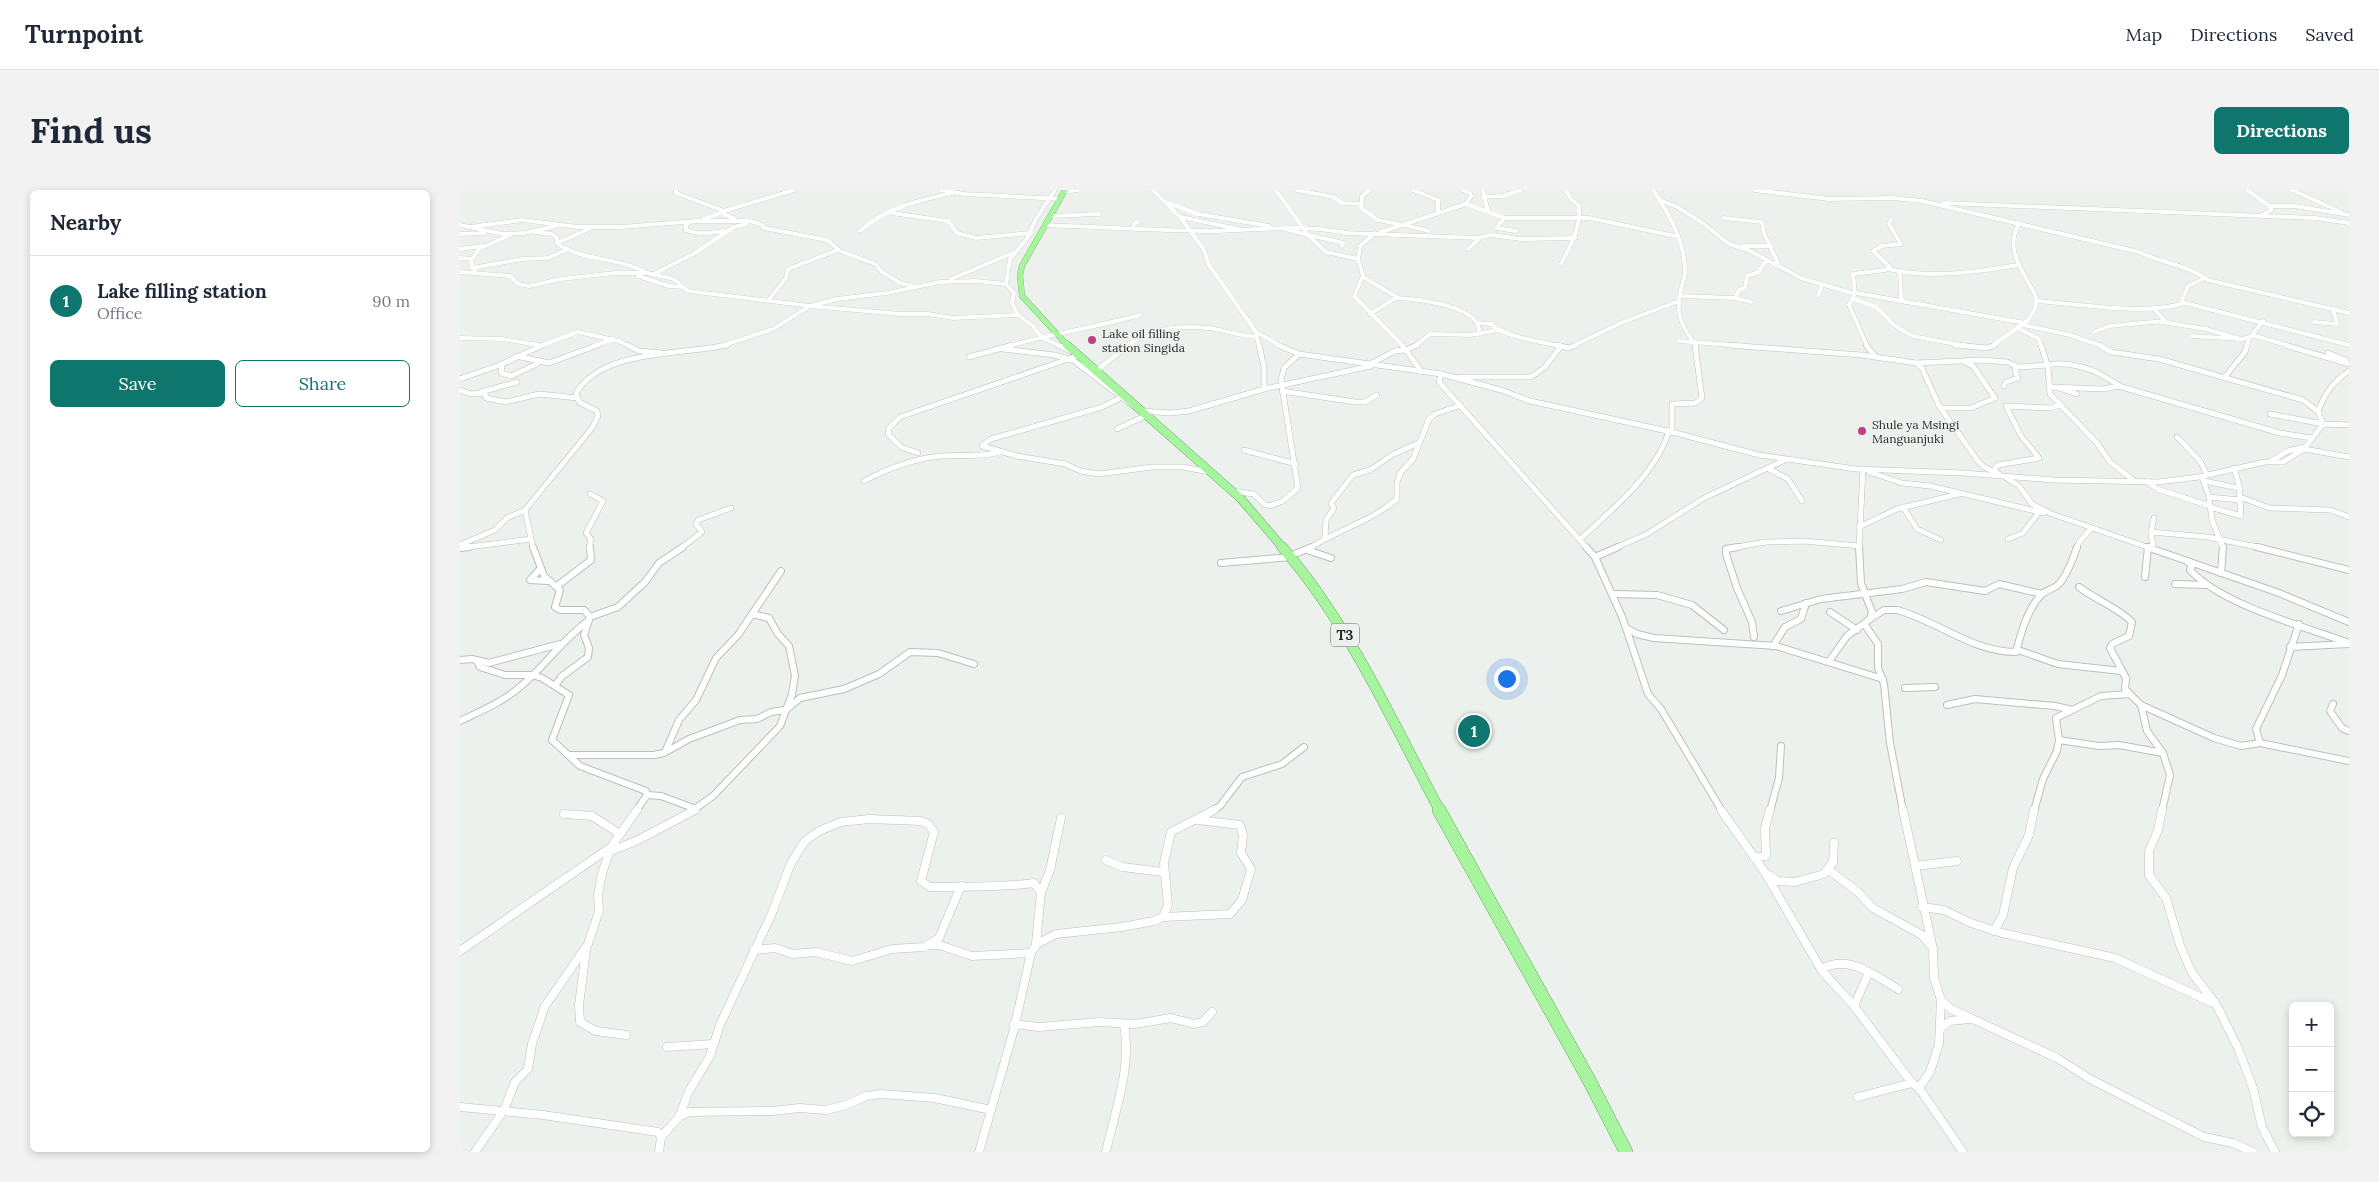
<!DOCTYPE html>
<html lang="en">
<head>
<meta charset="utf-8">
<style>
  body { margin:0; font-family:Lora,serif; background:#f2f2f3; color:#1f2937 }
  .controls { position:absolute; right:15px; bottom:15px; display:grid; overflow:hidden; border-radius:8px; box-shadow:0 2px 8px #0003 }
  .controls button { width:45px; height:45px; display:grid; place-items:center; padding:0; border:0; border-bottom:1px solid #e0e1e3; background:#fff; color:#1f2937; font:25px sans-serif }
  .you { position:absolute; left:1046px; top:488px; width:18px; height:18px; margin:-12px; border:4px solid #fff; border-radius:50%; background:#1a73e8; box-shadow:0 0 0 8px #1a73e833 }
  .badge { display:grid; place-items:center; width:32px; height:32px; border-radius:50%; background:#0f766e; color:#fff; font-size:16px; font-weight:700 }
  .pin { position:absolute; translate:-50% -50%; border:2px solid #fff; box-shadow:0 1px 5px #0006 }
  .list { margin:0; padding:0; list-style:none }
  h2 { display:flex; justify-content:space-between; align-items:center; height:65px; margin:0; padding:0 20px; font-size:21px }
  h2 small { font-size:16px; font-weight:400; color:#747a83 }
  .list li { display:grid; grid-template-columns:32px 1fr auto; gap:15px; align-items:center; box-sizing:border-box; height:90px; padding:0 20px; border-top:1px solid #e0e1e3 }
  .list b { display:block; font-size:19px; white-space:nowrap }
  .list p { margin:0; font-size:16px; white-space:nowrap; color:#747a83 }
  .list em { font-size:16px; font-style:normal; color:#747a83 }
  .actions { display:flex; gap:10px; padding:15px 20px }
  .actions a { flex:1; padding:11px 0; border:1px solid #0f766e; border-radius:8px; text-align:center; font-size:18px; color:#0f766e }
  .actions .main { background:#0f766e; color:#fff }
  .icon { flex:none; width:28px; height:28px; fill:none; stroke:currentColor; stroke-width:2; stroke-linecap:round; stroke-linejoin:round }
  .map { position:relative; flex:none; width:1889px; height:962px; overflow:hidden; border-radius:8px }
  header { display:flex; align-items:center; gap:30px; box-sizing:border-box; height:70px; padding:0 25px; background:#fff; border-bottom:1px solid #e0e1e3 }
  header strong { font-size:24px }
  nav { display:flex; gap:28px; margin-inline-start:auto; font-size:18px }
  .intro { display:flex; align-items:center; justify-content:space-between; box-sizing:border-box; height:120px; padding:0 30px }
  h1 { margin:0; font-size:35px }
  .button { padding:12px 22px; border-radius:8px; background:#0f766e; color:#fff; font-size:18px; font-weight:700 }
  main { display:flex; gap:30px; padding:0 30px }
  aside { flex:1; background:#fff; border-radius:8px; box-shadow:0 2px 8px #0003 }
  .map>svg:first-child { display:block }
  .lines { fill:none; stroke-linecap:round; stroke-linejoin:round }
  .minor-far3-casing { stroke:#bcc0bc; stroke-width:4.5 }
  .minor-far2-casing { stroke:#bcc0bc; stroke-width:6 }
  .minor-far1-casing { stroke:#bcc0bc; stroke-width:8 }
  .minor-casing { stroke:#bcc0bc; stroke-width:9 }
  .trunk-far3-casing { stroke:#6bab64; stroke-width:6 }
  .trunk-far2-casing { stroke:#6bab64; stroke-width:9 }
  .trunk-far1-casing { stroke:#6bab64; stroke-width:11 }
  .trunk-casing { stroke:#6bab64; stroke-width:14 }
  .minor-far3 { stroke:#fff; stroke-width:4 }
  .minor-far2 { stroke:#fff; stroke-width:5 }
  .minor-far1 { stroke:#fff; stroke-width:6 }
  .minor { stroke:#fff; stroke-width:8 }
  .trunk-far3 { stroke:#a6f49e; stroke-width:5.5 }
  .trunk-far2 { stroke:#a6f49e; stroke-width:8 }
  .trunk-far1 { stroke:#a6f49e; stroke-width:10 }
  .trunk { stroke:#a6f49e; stroke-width:13 }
  .poi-dot { fill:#c23f85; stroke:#edf1ed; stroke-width:2 }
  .labels { text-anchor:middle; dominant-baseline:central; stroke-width:4; stroke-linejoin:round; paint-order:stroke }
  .far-poi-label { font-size:12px; fill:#272927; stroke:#edf1ed; text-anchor:start }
  .shield { fill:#edf1ed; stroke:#626562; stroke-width:1 }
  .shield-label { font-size:14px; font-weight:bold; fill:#272927 }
</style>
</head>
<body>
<header>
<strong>Turnpoint</strong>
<nav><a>Map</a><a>Directions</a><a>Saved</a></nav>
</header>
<div class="intro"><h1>Find us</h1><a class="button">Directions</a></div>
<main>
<aside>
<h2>Nearby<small></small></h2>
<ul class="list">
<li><span class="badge">1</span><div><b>Lake filling station</b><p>Office</p></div><em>90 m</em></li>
</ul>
<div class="actions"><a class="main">Save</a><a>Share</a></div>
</aside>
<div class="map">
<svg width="1889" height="962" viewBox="0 0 1889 962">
  <rect width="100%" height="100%" fill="#edf1ed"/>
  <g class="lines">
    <defs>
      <g id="minor-far3">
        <path d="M216 0V3L264 21 265 25 274 28"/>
        <path d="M481 0 504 4 601 9"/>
        <path d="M693 0 721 28 744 60 749 75 796 142 821 156"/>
        <path d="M816 0 848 45 866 62 898 69 903 86 894 106 943 156"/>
        <path d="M837 0 873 7 882 13 902 14"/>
        <path d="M910 0 902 6 901 18 918 30 938 34"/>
        <path d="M953 0 978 10V22"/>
        <path d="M1023 0 1028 22"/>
        <path d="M1193 0C1209 23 1225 52 1225 81 1225 89 1221 96 1220 104 1215 126 1224 139 1236 156"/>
        <path d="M1294 0 1369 9 1433 8 1462 11 1679 62C1701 73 1728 75 1748 90L1889 123"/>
        <path d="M1787 0 1811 17V20L1802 25"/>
        <path d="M1832 0 1881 22"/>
        <path d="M604 2 618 0"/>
        <path d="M1023 7 1043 6 1060 0"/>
        <path d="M1200 10 1217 17 1241 32 1269 54 1288 60 1341 88 1395 104"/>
        <path d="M708 13 738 24 809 36"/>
        <path d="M1484 13 1855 28 1889 33"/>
        <path d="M1006 14 1045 28H1129L1215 46"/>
        <path d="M1810 16H1835L1889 25"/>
        <path d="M264 21 334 0"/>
        <path d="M431 23 488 31 497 43 516 48 571 43"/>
        <path d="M591 26 639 24"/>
        <path d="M721 27 778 39"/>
        <path d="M1045 28 1036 38 1056 41"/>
        <path d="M1264 28 1302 32 1304 43 1319 76"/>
        <path d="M244 29 263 22"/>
        <path d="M287 30 302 35 304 38 367 50 380 61 415 74 422 82 440 93 453 96"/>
        <path d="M230 32 226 34V40C238 45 251 43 264 41"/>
        <path d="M0 35 43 44 64 43 96 36"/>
        <path d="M585 35C638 37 692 40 745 41 792 41 840 33 886 43L1018 48 1031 45 1060 49 1115 48"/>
        <path d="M945 35 969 41"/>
        <path d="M10 37 62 30 118 37H161L237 31H290"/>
        <path d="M673 38 674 34 678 32"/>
        <path d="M129 39 97 53C119 71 160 67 187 83"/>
        <path d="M825 39 848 45"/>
        <path d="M400 41C425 18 460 10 492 3"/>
        <path d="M74 42 92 44 97 48V52"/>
        <path d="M921 42 1006 14 1011 6 1010 3 1003 0"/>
        <path d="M0 44 24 43"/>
        <path d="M849 45 884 53 882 56"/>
        <path d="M1282 56H1311"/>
        <path d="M0 59 22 56"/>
        <path d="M1008 59 1020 48"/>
        <path d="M0 68 12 69 11 73 15 81"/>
        <path d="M12 69 19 59 50 45"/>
        <path d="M898 69 900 56 915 43"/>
        <path d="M1101 74C1111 55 1121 37 1119 16L1111 9 1106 0"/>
        <path d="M12 78 63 69 88 68 108 59"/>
        <path d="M1428 79C1469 89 1517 82 1558 75"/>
        <path d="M0 82 50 86 58 94 69 96 101 89 155 83H187L214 89 228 101 350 116 377 109 427 103 480 92 516 91 546 94"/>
        <path d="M1440 82 1441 109 1446 112"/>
        <path d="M194 84 235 63 274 37 287 34"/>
        <path d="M178 86 209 96 223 97"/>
        <path d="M903 87 937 107 910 124"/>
        <path d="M491 89 553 63"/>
        <path d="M1396 103 1565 133"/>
        <path d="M1219 106 1275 108 1291 112"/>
        <path d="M1358 106 1362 95"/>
        <path d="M936 108C956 109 1005 114 1017 133 1019 136 1019 141 1020 144"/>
        <path d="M1275 108 1279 100 1285 98 1287 86 1299 82 1304 73 1309 71"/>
        <path d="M1394 109 1416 117 1434 135 1452 146 1507 156"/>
        <path d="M308 111 326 88 328 79 378 60"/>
        <path d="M1576 111C1622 114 1680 126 1725 113L1889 155"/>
        <path d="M1721 113 1728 96 1745 88"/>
        <path d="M558 125 552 113 554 103 546 94 550 69 567 49 576 29 595 0"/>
        <path d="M1803 131 1792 145 1829 156"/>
        <path d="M1702 132 1746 139 1780 149"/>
        <path d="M1854 132 1877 134 1873 119"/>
        <path d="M1017 133 1031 134C1044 147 1082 152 1101 156"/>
        <path d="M1563 135 1610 145 1642 156"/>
        <path d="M1558 138 1579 149 1581 156"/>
        <path d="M1634 142 1649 136 1705 131 1694 119"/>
        <path d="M796 143 799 156"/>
        <path d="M1731 146 1783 149 1793 146"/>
        <path d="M0 148 43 149 78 155"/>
        <path d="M1219 151 1285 156"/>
        <path d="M80 156 118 142 159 151 169 156"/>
        <path d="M134 156 153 149"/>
        <path d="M261 156 313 139 350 116 440 124H468L493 128 558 125 573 136 581 147 600 156"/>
        <path d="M548 156C592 144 636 137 680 125"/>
        <path d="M667 156C690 138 719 135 748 138 764 140 780 146 797 147"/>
        <path d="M955 156 970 144 1010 145 1039 140"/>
        <path d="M1113 156 1161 133 1219 111"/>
        <path d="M1407 156 1389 115 1395 103 1393 84 1425 80 1430 77 1413 61 1422 56 1441 54 1429 34 1431 29"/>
        <path d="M1532 156 1567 131 1574 121 1577 110C1566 82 1543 64 1559 33"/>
        <path d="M1787 156 1789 148"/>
      </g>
      <g id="minor-far2">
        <path d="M167 155 179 161 202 163"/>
        <path d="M598 155 615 163"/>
        <path d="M799 155 804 177V199"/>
        <path d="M818 155 839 164 981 184 1041 200 1070 211 1212 242 1299 265 1396 279 1503 283 1594 290 1698 292 1739 287 1805 272H1823L1844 259 1863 234 1889 235"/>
        <path d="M942 155 961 181"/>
        <path d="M1095 155 1109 158 1116 155"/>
        <path d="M1268 155 1401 165 1456 173 1462 178 1479 216 1518 271 1524 277 1539 284"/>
        <path d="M1406 155 1415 166"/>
        <path d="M1495 155 1527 158 1535 155"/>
        <path d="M1581 155 1588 177 1590 204 1637 253 1650 272 1672 289"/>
        <path d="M1639 155 1651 162 1699 169 1843 210 1859 222"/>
        <path d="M1825 155 1889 174"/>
        <path d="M543 159 594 165 613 170 672 215"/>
        <path d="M946 160 957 155"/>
        <path d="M1868 163 1886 170"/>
        <path d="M56 166 89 173 138 155"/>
        <path d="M509 167 553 155"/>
        <path d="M912 173 935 161 944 160"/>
        <path d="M1456 173 1523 170 1547 172 1558 177 1587 175"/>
        <path d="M42 174 41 183 51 186 77 174"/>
        <path d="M1587 175C1605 171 1629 177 1645 187 1651 190 1656 194 1662 197L1820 243 1852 248"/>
        <path d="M637 180 669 155"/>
        <path d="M981 184 979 192 1127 358"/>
        <path d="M999 187H1071L1085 177 1101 156"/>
        <path d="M1764 188 1785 162 1787 155"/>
        <path d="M0 189 40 175 83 155"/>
        <path d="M1544 196 1546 192 1558 188 1555 180 1557 177"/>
        <path d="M1590 197 1643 199 1660 196"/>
        <path d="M1599 198 1617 204"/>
        <path d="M0 200 11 204 25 203 26 208 46 212 79 204 118 208"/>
        <path d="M822 201 895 212H905L917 205"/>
        <path d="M21 202 57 192"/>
        <path d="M660 208 642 217 531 249 522 256 557 266 605 274 621 281 639 284 692 277H723L750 282"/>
        <path d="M1481 218H1511L1535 208 1513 176 1505 172"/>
        <path d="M683 221 710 223 729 221 804 199 911 176"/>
        <path d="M1810 224 1863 234 1858 221C1865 204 1873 191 1889 181"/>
        <path d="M657 239 687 225"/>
        <path d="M1212 242V214L1236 213 1242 208 1235 155"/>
        <path d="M1717 247 1740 271 1747 285"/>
        <path d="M1844 259 1889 267"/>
        <path d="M784 260 836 274"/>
        <path d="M458 263 441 257 428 244 429 238 440 227 620 165"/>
        <path d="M1811 271 1828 261 1844 257"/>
        <path d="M1307 278 1328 289 1342 311"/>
        <path d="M1409 282 1442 293 1470 296 1584 323"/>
        <path d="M1536 282 1535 278 1538 275 1579 268 1561 246 1546 216 1590 218 1600 215"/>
        <path d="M1545 287 1559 296 1572 314 1592 324 1690 358"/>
        <path d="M1742 287 1749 307 1752 330 1763 358"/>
        <path d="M404 291C427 279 456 268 482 266 502 264 520 268 540 262"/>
        <path d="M1744 291 1779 298"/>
        <path d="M1688 292 1697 299 1750 316"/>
        <path d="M771 301 794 304 804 314 810 316 823 311 838 298 821 190 824 178 839 164"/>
        <path d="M1749 307 1780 310"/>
        <path d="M1780 307 1810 318 1870 320 1889 327"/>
        <path d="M1443 317 1457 339 1481 350"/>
        <path d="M1750 317 1781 326 1779 295 1774 278"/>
        <path d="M1399 337 1437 319 1499 304"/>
        <path d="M1691 342 1747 347 1803 358"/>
        <path d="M865 348 866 330 874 318 871 313 893 285 910 280 932 265 958 253"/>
        <path d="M1120 349C1153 319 1195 285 1209 241"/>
        <path d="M1548 349 1563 343 1579 322"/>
        <path d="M0 355 35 340 47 328 65 320"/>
        <path d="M0 358 71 349"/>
        <path d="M73 358 65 320 132 238 138 226 137 221 119 212 116 203C142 159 222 165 267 155"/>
        <path d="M129 358 131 349 126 343 143 311 130 304"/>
        <path d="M221 358 242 342 236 334 238 330 271 318"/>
        <path d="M850 358C877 340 912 331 937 309V292L941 282 953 269 969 229 975 224 1001 215"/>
        <path d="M1155 358 1187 344 1244 308 1325 270"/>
        <path d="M1271 358 1306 352 1344 351 1400 356"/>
        <path d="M1399 358 1403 279"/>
        <path d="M1617 358 1619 352 1632 338"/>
        <path d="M1693 358 1691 342 1694 328"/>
      </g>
      <g id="minor-far1">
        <path d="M73 357 84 386 100 400 95 417 100 420H124L130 427 124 445 129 458 128 467 101 487 95 496"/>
        <path d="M1126 357 1135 367 1163 429 1188 504 1201 519 1262 621"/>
        <path d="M1278 357 1266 359V364L1277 398 1292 432 1294 447"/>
        <path d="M1687 357 1819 403 1889 432"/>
        <path d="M1797 357 1889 380"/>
        <path d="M0 358 9 357"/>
        <path d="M847 360 871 368"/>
        <path d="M830 366 852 357"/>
        <path d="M1135 367 1158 357"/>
        <path d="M1727 371 1732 376 1730 380C1762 415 1843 436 1889 453"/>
        <path d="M761 373 831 367"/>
        <path d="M79 380 70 390 88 391"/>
        <path d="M1761 383 1763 357"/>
        <path d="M1685 387 1688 357"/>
        <path d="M1715 394 1746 395"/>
        <path d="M97 396 131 370 130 357"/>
        <path d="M1619 397C1636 410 1657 417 1672 432L1669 446 1652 454 1650 458 1666 488 1665 499 1681 515 1754 548 1781 556 1800 553 1796 539 1822 485 1839 434"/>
        <path d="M1153 404 1197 405 1232 415 1264 440"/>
        <path d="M1321 421 1361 409 1442 399 1466 392 1525 401 1539 394 1582 404"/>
        <path d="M1370 422 1397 440"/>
        <path d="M130 427 158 417 185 392 199 373 223 357"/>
        <path d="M1410 429 1424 420H1437C1478 431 1512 462 1556 462 1561 443 1567 420 1581 405 1586 400 1593 399 1598 395 1607 386 1613 369 1617 357"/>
        <path d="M1405 435 1418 454V478L1424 494 1430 553 1443 621"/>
        <path d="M1166 438 1177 444 1194 448 1316 456 1423 489"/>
        <path d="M1313 456 1325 437 1341 429 1346 413"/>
        <path d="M1830 457 1888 454"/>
        <path d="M1558 460 1598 474 1661 481"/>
        <path d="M0 470 12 469 29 473 100 454"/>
        <path d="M1370 470 1387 446 1410 429 1412 422 1401 393 1399 357"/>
        <path d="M17 471 20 477 45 485H72L82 488 109 505 92 550 120 576 186 601 187 605 176 621"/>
        <path d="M1445 498 1475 497"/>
        <path d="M1873 514 1870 521 1882 538 1889 541"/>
        <path d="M1487 515 1515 509 1595 516 1612 520"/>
        <path d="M1681 515 1687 541 1703 563 1710 585 1702 621"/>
        <path d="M326 520 340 508 384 499 419 484 450 462 478 463 514 474"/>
        <path d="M0 531C21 521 43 512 61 496 85 476 102 450 128 431"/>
        <path d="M1599 550 1639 556 1659 555 1703 563"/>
        <path d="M1800 553 1889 571"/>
        <path d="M206 560 219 530 236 510 256 468 278 445 321 381"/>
        <path d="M109 565H194L204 563 229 549 280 530 297 529 311 522 325 520"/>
        <path d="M187 605 201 606 236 619"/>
        <path d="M232 621 253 606 320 536 332 504 335 486 329 456 318 444 309 428 292 424"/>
        <path d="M752 621 760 616 782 587 822 574 844 557"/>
        <path d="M1310 621 1319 588 1321 556"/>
        <path d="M1574 621 1583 589 1597 561 1599 550 1596 528 1641 506 1670 504"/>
      </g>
      <g id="minor">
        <path d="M1261 620 1304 681 1362 781 1394 816 1452 893 1459 898 1503 962"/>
        <path d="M1443 620 1473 759 1474 788 1481 810 1479 854 1470 882 1459 898"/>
        <path d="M1702 620 1698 640 1689 661V685L1706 708 1720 755 1732 783 1756 814 1778 858 1793 898 1802 937 1815 962"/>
        <path d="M104 624 132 626 160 644"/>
        <path d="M151 661 176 651 235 620"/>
        <path d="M1294 668 1306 666 1305 638 1310 620"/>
        <path d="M646 670 662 677 703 682"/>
        <path d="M1455 676 1497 671"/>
        <path d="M1369 680 1398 702 1413 718 1462 745 1471 756"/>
        <path d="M1306 683 1318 691 1335 692 1364 684 1373 672 1374 653"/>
        <path d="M581 703 590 680 601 628"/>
        <path d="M1462 717 1484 720 1511 733 1542 743 1655 768 1751 812"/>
        <path d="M703 727 770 724 782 710 791 679 781 663 783 646 780 635 738 630"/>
        <path d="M1534 741 1543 725 1553 678 1569 645 1574 620"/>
        <path d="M470 755H479L512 766 571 763"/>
        <path d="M126 760 119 815 120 832 136 841 166 845"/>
        <path d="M294 760 315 758 333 764 356 762 392 771 432 759 464 757 479 748 501 696"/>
        <path d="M0 761 151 657 177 620"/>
        <path d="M1361 779C1389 764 1414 785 1438 799"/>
        <path d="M1481 810 1491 819 1597 868 1630 889 1744 947 1773 953 1793 962"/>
        <path d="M1394 816 1409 782"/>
        <path d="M554 834 579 837 639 832 675 834 711 828 734 834 743 832 752 822"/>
        <path d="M1481 838 1490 831 1509 829"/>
        <path d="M207 857 253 854"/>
        <path d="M1398 907 1452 893"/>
        <path d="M0 917 83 925 198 942 201 947 199 962"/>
        <path d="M219 927 229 901 250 866 260 835 312 723 331 673 345 651 359 641 381 632 409 629 461 631 468 634 474 642 461 691 470 697C505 696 540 698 574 693L581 703 576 753"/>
        <path d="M201 947 219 927 229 922 312 921 340 918 366 920 386 915 406 906 421 904 475 908 531 920"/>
        <path d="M15 962 44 920 55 892 68 879 72 854 85 816 128 754 139 721 138 705 142 683 151 658"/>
        <path d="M519 962 554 839 571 763 577 754 596 744 662 737 694 731 703 727 708 715 704 673 711 642 754 620"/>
        <path d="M646 962C655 919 672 879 664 834"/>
      </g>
      <path id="trunk-far3" d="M605 0 562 76 560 85 562 106 608 156"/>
      <path id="trunk-far2" d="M607 155 781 309 823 358"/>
      <path id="trunk-far1" d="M822 357C889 434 932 531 980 621"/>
      <path id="trunk" d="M979 620 1129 890 1166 962"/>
    </defs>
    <use href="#minor-far3" class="minor-far3-casing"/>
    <use href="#minor-far2" class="minor-far2-casing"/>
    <use href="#minor-far1" class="minor-far1-casing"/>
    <use href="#minor" class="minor-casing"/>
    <use href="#trunk-far3" class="trunk-far3-casing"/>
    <use href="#trunk-far2" class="trunk-far2-casing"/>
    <use href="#trunk-far1" class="trunk-far1-casing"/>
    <use href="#trunk" class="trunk-casing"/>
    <use href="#minor-far3" class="minor-far3"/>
    <use href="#minor-far2" class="minor-far2"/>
    <use href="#minor-far1" class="minor-far1"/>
    <use href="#minor" class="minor"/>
    <use href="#trunk-far3" class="trunk-far3"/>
    <use href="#trunk-far2" class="trunk-far2"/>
    <use href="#trunk-far1" class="trunk-far1"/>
    <use href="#trunk" class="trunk"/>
  </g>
  <g class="poi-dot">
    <circle cx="632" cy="150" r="5"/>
    <circle cx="1402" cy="241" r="5"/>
  </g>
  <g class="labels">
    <g class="far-poi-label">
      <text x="642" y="143">Lake oil filling<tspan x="642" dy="14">station Singida</tspan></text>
      <text x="1412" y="234">Shule ya Msingi<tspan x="1412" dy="14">Manguanjuki</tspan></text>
    </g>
    <rect class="shield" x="871" y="433.5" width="28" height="23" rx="4"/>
    <g class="shield-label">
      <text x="885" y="445">T3</text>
    </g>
  </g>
</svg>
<div class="controls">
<button>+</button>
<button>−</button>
<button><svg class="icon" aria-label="locate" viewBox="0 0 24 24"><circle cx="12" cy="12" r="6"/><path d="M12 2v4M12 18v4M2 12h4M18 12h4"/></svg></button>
</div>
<div class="you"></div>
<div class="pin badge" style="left:1014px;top:541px">1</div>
</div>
</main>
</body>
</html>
